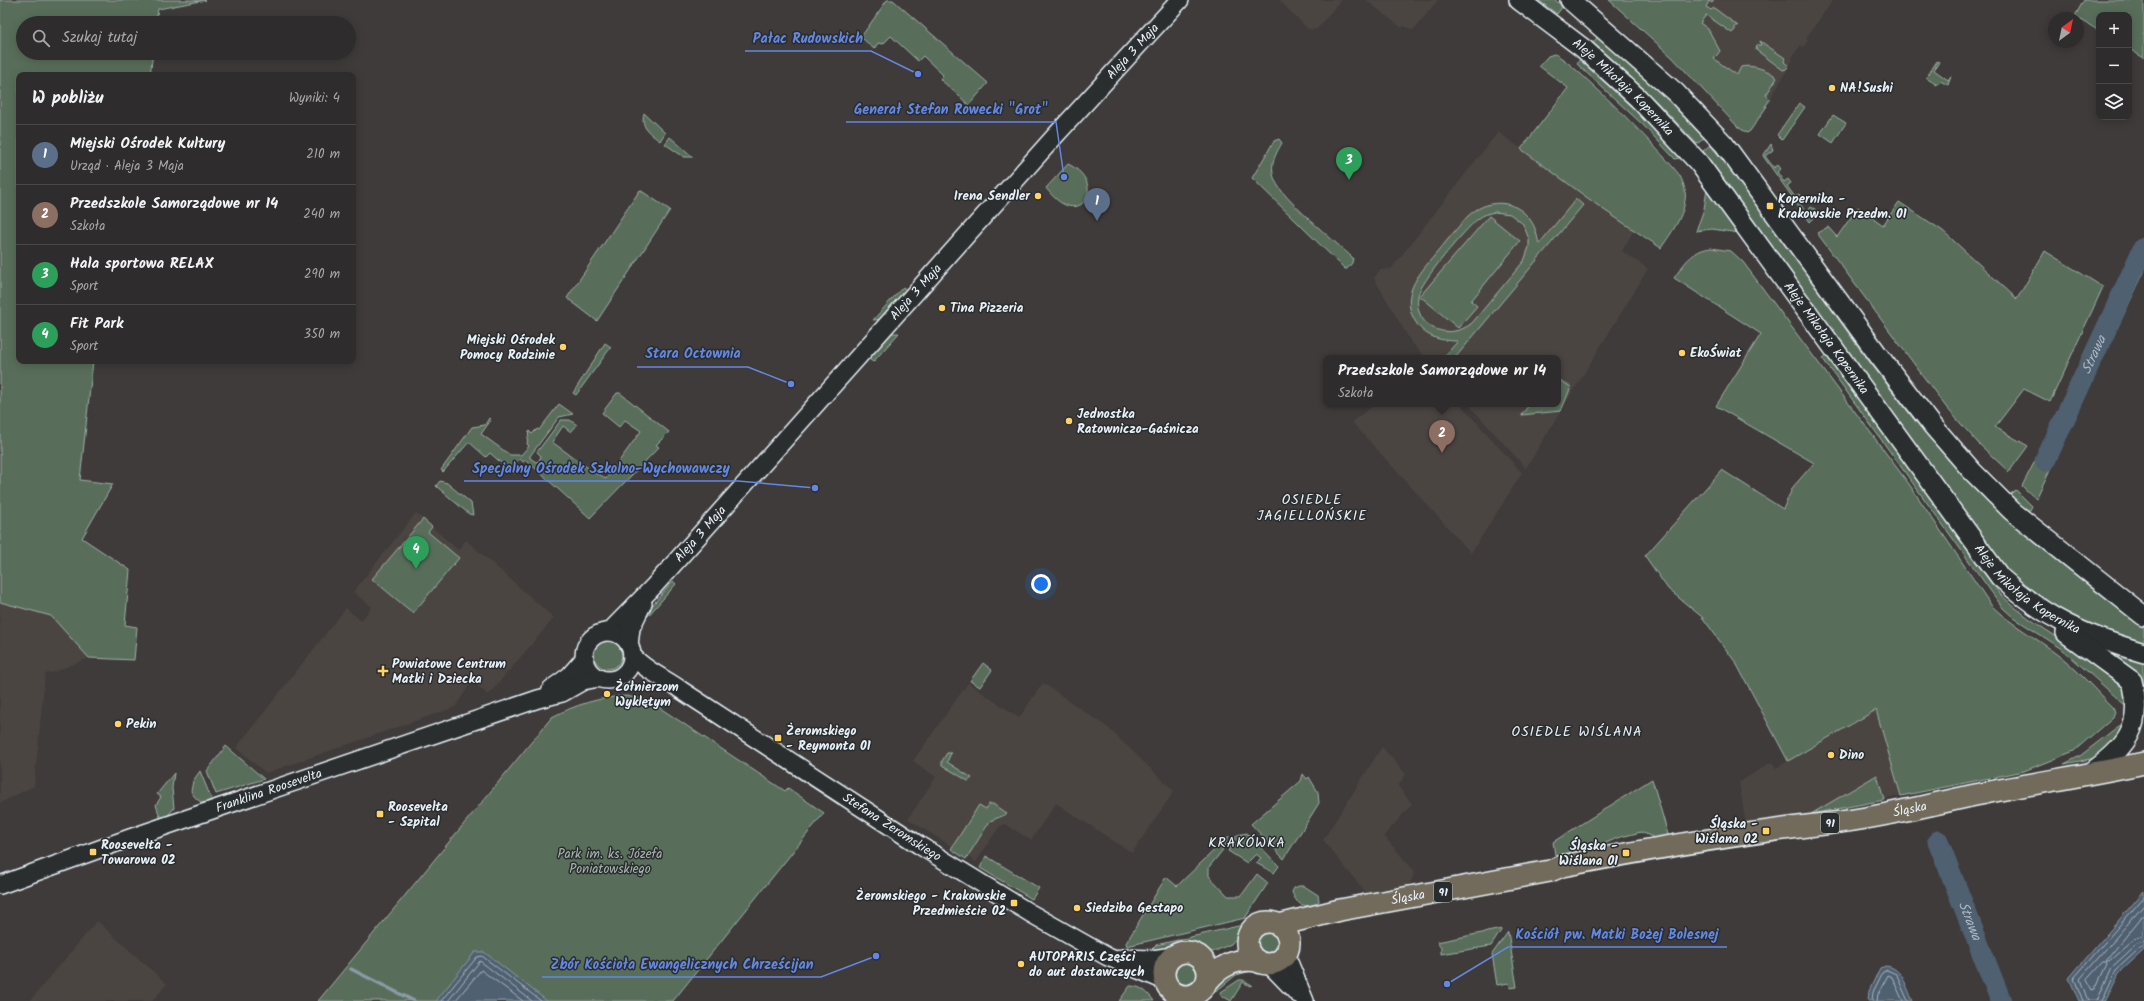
<!DOCTYPE html>
<html lang="pl">
<head>
<meta charset="utf-8">
<style>
  body { margin:0; font-family:Kalam,sans-serif; background:#363434; color:#f1f3f6 }
  .controls { position:absolute; right:12px; top:12px; display:grid; overflow:hidden; border-radius:8px; box-shadow:0 2px 10px #0003 }
  .controls button { width:36px; height:36px; display:grid; place-items:center; padding:0; border:0; border-bottom:1px solid #494848; background:#2e2c2c; color:#f1f3f6; font:20px sans-serif }
  .compass { position:absolute; left:2048px; top:12px; width:36px; height:36px; border-radius:50%; background:#2e2c2c; box-shadow:0 2px 10px #0003; rotate:33deg }
  .you { position:absolute; left:1041px; top:584px; width:14px; height:14px; margin:-10px; border:3px solid #fff; border-radius:50%; background:#1a73e8; box-shadow:0 0 0 6px #1a73e833 }
  .badge { display:grid; place-items:center; width:26px; height:26px; border-radius:50%; background:#ffd166; color:#fff; font-size:13px; font-weight:700 }
  .pin { position:absolute; translate:-50% -33px; filter:drop-shadow(0 1px 2px #0008) }
  .pin::after { content:''; position:absolute; top:21px; width:14px; height:12px; background:inherit; clip-path:polygon(0 0,100% 0,50% 100%) }
  .popup { position:absolute; left:1323px; top:355px; width:238px; height:52px; box-sizing:border-box; display:grid; place-content:center; border-radius:8px; background:#2e2c2c; filter:drop-shadow(0 1px 3px #0005); font-size:13px; white-space:nowrap; color:#a7a7a9 }
  .popup b { font-size:15px; color:#f1f3f6 }
  .popup::after { content:''; position:absolute; left:50%; top:100%; margin-left:-8px; border:8px solid transparent; border-top-color:#2e2c2c }
  .list { margin:0; padding:0; list-style:none }
  h2 { display:flex; justify-content:space-between; align-items:center; height:52px; margin:0; padding:0 16px; font-size:17px }
  h2 small { font-size:13px; font-weight:400; color:#a7a7a9 }
  .list li { display:grid; grid-template-columns:26px 1fr auto; gap:12px; align-items:center; box-sizing:border-box; height:60px; padding:0 16px; border-top:1px solid #494848 }
  .list b { display:block; font-size:15px; white-space:nowrap }
  .list p { margin:0; font-size:13px; white-space:nowrap; color:#a7a7a9 }
  .list em { font-size:13px; font-style:normal; color:#a7a7a9 }
  .icon { flex:none; width:22px; height:22px; fill:none; stroke:currentColor; stroke-width:2; stroke-linecap:round; stroke-linejoin:round }
  .map { position:relative; flex:none; width:2144px; height:1001px; overflow:hidden }
  .search { position:absolute; background:#2e2c2c; box-shadow:0 2px 10px #0003; left:16px; top:16px; width:340px; height:44px; display:flex; align-items:center; gap:10px; box-sizing:border-box; padding:0 14px; border-radius:22px; color:#a7a7a9; font-size:15px }
  .panel { position:absolute; background:#2e2c2c; box-shadow:0 2px 10px #0003; left:16px; top:72px; width:340px; height:292px; border-radius:8px }
  .map>svg:first-child { display:block }
  .built { fill:#4c4542 }
  .green { fill:#596e5a; stroke:#a0b0a9; fill-rule:evenodd }
  .water { fill:#4f6070; stroke:#8c9aa6 }
  .lines { fill:none; stroke-linecap:round; stroke-linejoin:round }
  .shore { stroke:#abb7c2; stroke-width:1 }
  .stream { stroke:#8c9aa6; stroke-width:3.5 }
  .river { stroke:#4f6070; stroke-width:21 }
  .tertiary-casing { stroke:#e8f1f8; stroke-width:20 }
  .secondary-casing { stroke:#e8f1f8; stroke-width:22 }
  .primary-casing { stroke:#e8f1f8; stroke-width:24 }
  .tertiary { stroke:#2a2d2e; stroke-width:17 }
  .secondary { stroke:#2a2d2e; stroke-width:19 }
  .primary { stroke:#726b5a; stroke-width:21 }
  .poi-dot { fill:#ffd166; stroke:#2a2d2e; stroke-width:1.5 }
  .labels { text-anchor:middle; dominant-baseline:central; stroke-width:3; stroke-linejoin:round; paint-order:stroke }
  .shield { fill:#2a2d2e; stroke:#afb6bb; stroke-width:1 }
  .shield-label { font-size:12px; font-weight:bold; fill:#e8f1f8 }
  .street-label { font-size:13px; fill:#e8f1f8; stroke:#2a2d2e }
  .poi-label { font-size:13px; font-weight:bold; fill:#e8f1f8; stroke:#2a2d2e; text-anchor:start }
  .park-label { font-size:13px; fill:#a8b6b1; stroke:#2a2d2e }
  .water-label { font-size:14px; font-style:italic; fill:#abb7c2; stroke:#2a2d2e }
  .neighbourhood-label { font-size:14px; letter-spacing:1px; fill:#e8f1f8; stroke:#2a2d2e }
  .leader { fill:none; stroke:#6487e3; stroke-width:1.5 }
  .callout-dot { fill:#6487e3; stroke:#2a2d2e; stroke-width:1.5 }
  .callout-label { font-size:14px; text-anchor:middle; font-weight:bold; fill:#6487e3; stroke:#2a2d2e; stroke-width:3; stroke-linejoin:round; paint-order:stroke }
</style>
</head>
<body>
<div class="map">
<svg width="2144" height="1001" viewBox="0 0 2144 1001">
  <rect width="100%" height="100%" fill="#3e3b3a"/>
  <filter id="ink" filterUnits="userSpaceOnUse"><feTurbulence type="fractalNoise" baseFrequency=".025" numOctaves="2"/><feDisplacementMap in="SourceGraphic" scale="8" xChannelSelector="R" yChannelSelector="G"/><feConvolveMatrix kernelMatrix="1 2 1 2 8 2 1 2 1" color-interpolation-filters="sRGB"/></filter>
  <g filter="url(#ink)">
    <g class="built">
      <path d="M0 0H206L158 9 156 23H23V53H153L150 75H19V361H93L80 480 113 484 82 538 130 570 125 625 137 627 134 660 89 658 54 672 45 674 34 786 0 803Z"/>
      <path d="M1279 0H1341L1317 29H1308Z"/>
      <path d="M1366 0H1438L1413 30 1404 26 1402 28Z"/>
      <path d="M1714 0H1833L1806 38 1808 40 1803 47 1801 45 1792 57 1793 60 1770 99 1685 38 1709 1 1712 3Z"/>
      <path d="M1498 132 1634 230 1622 251 1648 269 1526 468 1468 404H1558V358H1426L1411 342 1374 278 1380 270 1391 269Z"/>
      <path d="M1375 404H1460L1522 473 1471 553 1352 422Z"/>
      <path d="M416 513 458 550 466 540 554 618 488 695 472 681 455 707 266 773 236 748 346 608 361 621 372 607 353 592Z"/>
      <path d="M968 683 1019 718 1043 683 1107 727 1174 791 1132 853 1056 803 1031 840 1005 824 999 827 976 862 908 819 936 777 913 761Z"/>
      <path d="M1876 710 1901 796 1746 825 1739 782 1772 762 1776 768Z"/>
      <path d="M1382 747 1406 774 1398 786 1412 804 1384 836 1415 872 1409 885 1366 893 1323 840Z"/>
      <path d="M97 921 167 984 152 1001H30Z"/>
    </g>
    <g class="green">
      <path d="M0 0H206L158 9 156 23H23V53H153L150 75H19V361H93L80 480 113 484 82 538 130 570 125 625 137 627 134 660 89 658 51 616 0 602Z"/>
      <path d="M887 0H893L988 83 969 105 940 79 943 75 923 56 918 61 891 36 883 44 878 43 874 49 861 37Z"/>
      <path d="M1538 0H1555L1563 6 1557 14Z"/>
      <path d="M1609 0H1714L1712 3 1709 1 1706 7 1711 10 1714 8 1738 26H1735V30L1732 33 1706 15 1700 23 1708 29 1720 51 1714 59 1737 75 1741 67C1750 64 1771 70 1777 78L1766 95 1770 99 1765 107 1767 106 1750 131 1747 133 1738 127 1672 57Z"/>
      <path d="M2084 0H2144V58L2129 49V15H2099V31L2075 16Z"/>
      <path d="M1599 35 1650 81 1704 138 1697 144 1657 102 1593 43Z"/>
      <path d="M1760 41 1785 58 1784 62 1789 66 1786 69 1783 70 1756 50 1757 45H1761Z"/>
      <path d="M1554 54C1568 56 1669 159 1680 176 1682 180 1684 185 1685 190 1688 211 1672 232 1661 248L1604 210 1521 149 1568 88 1539 66 1548 56Z"/>
      <path d="M1580 59 1649 123 1681 158 1675 159 1643 125 1577 64Z"/>
      <path d="M1937 61 1939 62 1934 70 1948 80 1951 76 1948 85 1940 81 1937 85 1926 78Z"/>
      <path d="M1799 103 1805 107 1782 140 1777 135Z"/>
      <path d="M644 113 665 133 660 141C650 134 640 127 644 113Z"/>
      <path d="M1833 115 1846 123 1833 143 1820 134Z"/>
      <path d="M670 137 693 157H684L665 144Z"/>
      <path d="M1279 139 1282 143C1275 155 1269 166 1275 180 1281 198 1337 243 1353 258L1352 263 1347 269H1345L1252 178 1274 141Z"/>
      <path d="M1771 144 1773 150 1765 156 1774 168 1778 165 1781 169 1777 172 1784 182 1788 179 1791 183 1787 186 1795 197 1799 194 1801 197 1797 200 1806 212 1811 207 1815 209 1816 216 1810 222 1763 156Z"/>
      <path d="M1710 145 1734 173 1862 352 1916 422 1966 480 2002 515 2094 590 2144 628V645L2124 640 2062 613 2014 579 1703 151Z"/>
      <path d="M1068 164C1109 183 1080 234 1046 188Z"/>
      <path d="M1707 189 1739 233 1712 229 1696 231 1704 209Z"/>
      <path d="M640 190 670 210 597 321 567 298Z"/>
      <path d="M1576 199 1583 205 1455 358H1443L1458 341C1442 341 1427 338 1417 324 1398 297 1418 275 1435 255 1446 242 1456 229 1467 217 1485 199 1515 197 1531 221 1536 228 1537 236 1539 244ZM1495 212 1510 214 1523 224 1529 239V247L1524 261 1472 323C1449 342 1413 328 1418 296 1420 282 1466 228 1478 219 1483 215 1488 213 1495 212Z"/>
      <path d="M1899 202 1943 231 2017 299 2045 251 2103 287 2050 402 2024 389 1995 427 2028 446 2009 472 1978 443 1946 407 1817 233 1828 227 1837 237 1858 207 1883 225Z"/>
      <path d="M1489 216 1520 241 1471 301 1477 306 1458 328 1420 296Z"/>
      <path d="M1711 248 1731 251 1743 262 1909 484 1991 605C2011 625 2037 638 2060 656 2080 672 2095 690 2113 708L2115 713 2113 717 2074 751 2024 771 1901 796 1876 710 1788 761 1736 663 1702 617 1668 589 1645 556 1722 470 1783 509 1793 487 1814 463 1716 406 1761 334 1674 278C1684 264 1692 250 1711 248Z"/>
      <path d="M2131 258 2135 260 2122 283 2040 459 2048 463 2129 292 2144 264V272L2036 499 2022 486 2037 457Z"/>
      <path d="M903 287 908 291 882 319 873 320Z"/>
      <path d="M890 333H899L873 362 866 357Z"/>
      <path d="M605 343 611 347 576 395 573 393Z"/>
      <path d="M1827 356 1999 593C2036 630 2087 651 2127 685L2126 706 2061 648 2014 618 2003 608 1823 359Z"/>
      <path d="M1558 379 1571 387 1561 411 1521 415 1530 404H1558Z"/>
      <path d="M617 393H620L669 432 656 445 659 447 590 518 526 460 523 462 520 459 511 466 516 471 514 474 490 453 486 457 469 442 443 472 441 470 472 427 485 425 489 418 491 420 481 434 510 455H521L529 446 527 444 529 431 532 434 537 429 539 430 559 404 573 414 559 417 530 456V458L536 462 539 461 541 456 537 452 561 420H570L577 425 571 432 563 426 552 442 598 475 599 474 606 479 641 431 625 420 619 427 602 413Z"/>
      <path d="M440 481 447 483 471 503 473 515 469 514 436 486Z"/>
      <path d="M2016 490 2032 506 2030 510H2026L2009 495Z"/>
      <path d="M423 519 432 527 428 532 459 558 413 613 372 579Z"/>
      <path d="M673 581 676 584 647 617 644 615Z"/>
      <circle cx="608" cy="655" r="14"/>
      <path d="M2096 648 2144 660V690L2138 679Z"/>
      <path d="M983 663 992 670 980 687 970 681Z"/>
      <path d="M626 696 647 700 660 708 785 791 788 788 824 813 673 1001H318L552 717C575 705 600 697 626 696Z"/>
      <path d="M685 702 835 800 839 805 684 703Z"/>
      <path d="M2127 721 2106 756 2064 764 2080 756 2116 728Z"/>
      <path d="M226 746 264 779 216 794 207 771Z"/>
      <path d="M947 753H951L947 762 972 778 968 781 942 765V761Z"/>
      <path d="M200 771 213 803C202 804 196 801 191 791L193 781Z"/>
      <path d="M174 773 172 788 174 808 167 817 161 820 156 805 161 797 157 794Z"/>
      <path d="M1303 774 1307 779 1309 777 1318 792 1319 803 1284 859 1251 824 1301 781Z"/>
      <path d="M1877 775 1884 800 1811 814Z"/>
      <path d="M1652 779 1669 838 1657 839 1641 832 1617 838 1593 849 1555 855 1553 842Z"/>
      <path d="M989 804H993L1007 814 990 821 966 859 951 849 979 805 986 809Z"/>
      <path d="M1247 833 1279 866 1274 873 1256 863 1261 858 1256 854 1247 863 1228 851 1237 835Z"/>
      <path d="M1229 836 1222 851 1209 867V876L1228 896H1241L1257 874 1268 883 1245 918 1127 946 1126 943 1166 877 1177 886Z"/>
      <path d="M986 856 1039 888 1032 899 980 868Z"/>
      <path d="M1299 886H1304L1318 895 1319 901 1317 904C1303 908 1297 905 1292 892L1294 888Z"/>
      <path d="M1247 924 1242 932 1231 944 1213 952 1184 946 1169 951H1150L1156 945Z"/>
      <path d="M1502 929 1491 946 1441 954V948L1437 942Z"/>
      <circle cx="1269" cy="943" r="14"/>
      <path d="M1508 932 1517 987 1510 988 1509 983 1497 985 1492 954Z"/>
      <circle cx="1185" cy="974" r="14"/>
      <path d="M1259 968 1269 972 1275 980 1256 970 1236 975 1204 1001H1197L1207 993 1219 976Z"/>
      <path d="M1239 980H1243L1252 985 1250 986 1243 982 1231 1001 1221 995V992Z"/>
      <path d="M1130 986C1142 986 1148 993 1154 1001H1119Z"/>
    </g>
    <g class="water">
      <path d="M1943 838 1956 866 1952 875 1943 871 1932 842Z"/>
      <path d="M2144 891V950L2119 973 2105 1001H2079L2069 978Z"/>
      <path d="M475 952H484L547 1001H436Z"/>
      <path d="M1886 966C1903 968 1906 987 1913 1001H1868L1869 991 1880 968Z"/>
    </g>
    <g class="lines">
      <g class="shore">
        <path d="M1939 845H1942L1951 865 1950 869 1946 868 1938 847Z"/>
        <path d="M2144 914 2106 961H2109L2134 939 2144 936"/>
        <path d="M2103 962H2106L2107 964 2095 989 2092 990 2087 980Z"/>
        <path d="M441 1001 477 957 482 956 541 1001"/>
        <path d="M448 1001 480 961 532 1001"/>
        <path d="M455 1001 481 970 523 1001"/>
        <path d="M1872 1001 1873 992 1883 972 1887 970 1896 974 1908 1001"/>
        <path d="M1877 1001 1878 994 1888 975 1892 977 1903 1001"/>
        <path d="M2083 1001 2074 978 2144 897"/>
        <path d="M2088 1001 2080 979 2144 905"/>
        <path d="M2097 1001 2112 967 2137 944 2144 942"/>
        <path d="M2102 1001 2116 970 2140 948 2144 947"/>
      </g>
      <path class="stream" d="M351 969 414 1001"/>
      <g class="river">
        <path id="s1" d="M2045 461 2144 247"/>
        <path id="s2" d="M1938 841 2001 1001"/>
      </g>
      <defs>
        <g id="tertiary">
          <path id="s3" d="M609 632 654 586 1055 136 1180 0"/>
          <circle cx="608" cy="656" r="24"/>
          <path d="M629 645 631 628 643 603"/>
          <path id="s4" d="M632 655C644 670 665 678 681 690L919 845 1030 913 1108 957 1165 981"/>
          <path d="M551 689 569 676 585 658"/>
          <path id="s5" d="M0 885 130 838 538 699 562 693 583 681 599 678"/>
          <path d="M1286 955 1305 1001"/>
          <path d="M1122 958 1153 959 1173 956"/>
          <path d="M1269 964 1298 994"/>
        </g>
        <g id="secondary">
          <path id="s6" d="M1519 0 1584 49 1638 98 1699 163 2000 577C2047 620 2084 635 2144 653"/>
          <path d="M1570 0 1676 93 1724 144 1879 356 1933 426 1972 471 2012 511 2144 616"/>
          <path d="M2066 633 2132 681C2144 728 2125 749 2090 773"/>
        </g>
        <g id="primary">
          <circle cx="1268" cy="943" r="21"/>
          <path id="s7" d="M1279 925 1340 910 1550 871 1562 866C1649 849 1736 834 1824 824 1880 818 1935 803 1990 792 2041 782 2093 774 2144 763"/>
          <circle cx="1186" cy="974" r="22"/>
          <path d="M1208 981C1221 965 1237 958 1257 961"/>
        </g>
      </defs>
      <use href="#tertiary" class="tertiary-casing"/>
      <use href="#secondary" class="secondary-casing"/>
      <use href="#primary" class="primary-casing"/>
      <use href="#tertiary" class="tertiary"/>
      <use href="#secondary" class="secondary"/>
      <use href="#primary" class="primary"/>
    </g>
  </g>
  <g class="poi-dot">
    <circle cx="1832" cy="88" r="4"/>
    <circle cx="1038" cy="196" r="4"/>
    <rect x="1766" y="202" width="8" height="8" rx="2"/>
    <circle cx="942" cy="308" r="4"/>
    <circle cx="563" cy="347" r="4"/>
    <circle cx="1682" cy="353" r="4"/>
    <circle cx="1069" cy="421" r="4"/>
    <path d="M381 665h4v4h4v4h-4v4h-4v-4h-4v-4h4z"/>
    <circle cx="607" cy="694" r="4"/>
    <circle cx="118" cy="724" r="4"/>
    <rect x="774" y="734" width="8" height="8" rx="2"/>
    <circle cx="1831" cy="755" r="4"/>
    <rect x="376" y="810" width="8" height="8" rx="2"/>
    <rect x="1762" y="827" width="8" height="8" rx="2"/>
    <rect x="89" y="848" width="8" height="8" rx="2"/>
    <rect x="1622" y="849" width="8" height="8" rx="2"/>
    <rect x="1010" y="899" width="8" height="8" rx="2"/>
    <circle cx="1077" cy="908" r="4"/>
    <circle cx="1021" cy="964" r="4"/>
  </g>
  <g class="labels">
    <g class="shield">
      <rect x="1821" y="813" width="18" height="20" rx="3"/>
      <rect x="1434" y="882" width="18" height="20" rx="3"/>
    </g>
    <g class="shield-label">
      <text x="1830" y="823">91</text>
      <text x="1443" y="892">91</text>
    </g>
    <g class="street-label">
      <text stroke="none"><textPath href="#s3" startOffset="782">Aleja 3 Maja</textPath></text>
      <text stroke="none"><textPath href="#s6" startOffset="136">Aleje Mikołaja Kopernika</textPath></text>
      <text stroke="none"><textPath href="#s3" startOffset="458">Aleja 3 Maja</textPath></text>
      <text stroke="none"><textPath href="#s6" startOffset="460">Aleje Mikołaja Kopernika</textPath></text>
      <text stroke="none"><textPath href="#s3" startOffset="134">Aleja 3 Maja</textPath></text>
      <text stroke="none"><textPath href="#s6" startOffset="784">Aleje Mikołaja Kopernika</textPath></text>
      <text stroke="none"><textPath href="#s5" startOffset="285">Franklina Roosevelta</textPath></text>
      <text stroke="none"><textPath href="#s7" startOffset="642">Śląska</textPath></text>
      <text stroke="none"><textPath href="#s4" startOffset="312">Stefana Żeromskiego</textPath></text>
      <text stroke="none"><textPath href="#s7" startOffset="132">Śląska</textPath></text>
    </g>
    <g class="poi-label">
      <text x="1840" y="88">NA!Sushi</text>
      <text x="1030" y="196" text-anchor="end">Irena Sendler</text>
      <text x="1778" y="199">Kopernika -<tspan x="1778" dy="15">Krakowskie Przedm. 01</tspan></text>
      <text x="950" y="308">Tina Pizzeria</text>
      <text x="555" y="340" text-anchor="end">Miejski Ośrodek<tspan x="555" dy="15">Pomocy Rodzinie</tspan></text>
      <text x="1690" y="353">EkoŚwiat</text>
      <text x="1077" y="414">Jednostka<tspan x="1077" dy="15">Ratowniczo-Gaśnicza</tspan></text>
      <text x="392" y="664">Powiatowe Centrum<tspan x="392" dy="15">Matki i Dziecka</tspan></text>
      <text x="615" y="687">Żołnierzom<tspan x="615" dy="15">Wyklętym</tspan></text>
      <text x="126" y="724">Pekin</text>
      <text x="786" y="731">Żeromskiego<tspan x="786" dy="15">- Reymonta 01</tspan></text>
      <text x="1839" y="755">Dino</text>
      <text x="388" y="807">Roosevelta<tspan x="388" dy="15">- Szpital</tspan></text>
      <text x="1758" y="824" text-anchor="end">Śląska -<tspan x="1758" dy="15">Wiślana 02</tspan></text>
      <text x="101" y="845">Roosevelta -<tspan x="101" dy="15">Towarowa 02</tspan></text>
      <text x="1618" y="846" text-anchor="end">Śląska -<tspan x="1618" dy="15">Wiślana 01</tspan></text>
      <text x="1006" y="896" text-anchor="end">Żeromskiego - Krakowskie<tspan x="1006" dy="15">Przedmieście 02</tspan></text>
      <text x="1085" y="908">Siedziba Gestapo</text>
      <text x="1029" y="957">AUTOPARIS Części<tspan x="1029" dy="15">do aut dostawczych</tspan></text>
    </g>
    <g class="park-label">
      <text x="610" y="854">Park im. ks. Józefa<tspan x="610" dy="15">Poniatowskiego</tspan></text>
    </g>
    <g class="water-label">
      <text stroke="none"><textPath href="#s1" startOffset="117">Strawa</textPath></text>
      <text stroke="none"><textPath href="#s2" startOffset="86">Strawa</textPath></text>
    </g>
    <g class="neighbourhood-label">
      <text x="1312" y="500">OSIEDLE<tspan x="1312" dy="16">JAGIELLOŃSKIE</tspan></text>
      <text x="1577" y="732">OSIEDLE WIŚLANA</text>
      <text x="1247" y="843">KRAKÓWKA</text>
    </g>
  </g>
  <path class="leader" d="M918 74L871 51H745M1064 177L1056 122H846M791 384L748 367H637M815 488L738 481H464M1447 984L1508 947H1727M876 956L821 977H542"/>
  <g class="callout-dot">
    <circle cx="918" cy="74" r="4"/>
    <circle cx="1064" cy="177" r="4"/>
    <circle cx="791" cy="384" r="4"/>
    <circle cx="815" cy="488" r="4"/>
    <circle cx="1447" cy="984" r="4"/>
    <circle cx="876" cy="956" r="4"/>
  </g>
  <g class="callout-label">
    <text x="808" y="43">Pałac Rudowskich</text>
    <text x="951" y="114">Generał Stefan Rowecki "Grot"</text>
    <text x="693" y="358">Stara Octownia</text>
    <text x="601" y="473">Specjalny Ośrodek Szkolno-Wychowawczy</text>
    <text x="1617" y="939">Kościół pw. Matki Bożej Bolesnej</text>
    <text x="682" y="969">Zbór Kościoła Ewangelicznych Chrześcijan</text>
  </g>
</svg>
<div class="controls">
<button>+</button>
<button>−</button>
<button><svg class="icon" aria-label="layers" viewBox="0 0 24 24"><path d="M12 4l9 5-9 5-9-5zM3 14l9 5 9-5"/></svg></button>
</div>
<svg class="compass" viewBox="-18 -18 36 36"><path d="M0-13l5 13h-10z" fill="#e53935"/><path d="M0 13l5-13h-10z" fill="#a7a7a9"/></svg>
<div class="you"></div>
<div class="pin badge" style="left:1097px;top:221px;background:#5c6f8a">1</div>
<div class="pin badge" style="left:1442px;top:453px;background:#8d6e63">2</div>
<div class="popup"><b>Przedszkole Samorządowe nr 14</b>Szkoła</div>
<div class="pin badge" style="left:1349px;top:180px;background:#2e9e5b">3</div>
<div class="pin badge" style="left:416px;top:569px;background:#2e9e5b">4</div>
<div class="search"><svg class="icon" aria-label="search" viewBox="0 0 24 24"><circle cx="10" cy="10" r="6"/><path d="M15 15l6 6"/></svg>Szukaj tutaj</div>
<section class="panel">
<h2>W pobliżu<small>Wyniki: 4</small></h2>
<ul class="list">
<li><span class="badge" style="background:#5c6f8a">1</span><div><b>Miejski Ośrodek Kultury</b><p>Urząd · Aleja 3 Maja</p></div><em>210 m</em></li>
<li><span class="badge" style="background:#8d6e63">2</span><div><b>Przedszkole Samorządowe nr 14</b><p>Szkoła</p></div><em>240 m</em></li>
<li><span class="badge" style="background:#2e9e5b">3</span><div><b>Hala sportowa RELAX</b><p>Sport</p></div><em>290 m</em></li>
<li><span class="badge" style="background:#2e9e5b">4</span><div><b>Fit Park</b><p>Sport</p></div><em>350 m</em></li>
</ul>
</section>
</div>
</body>
</html>
